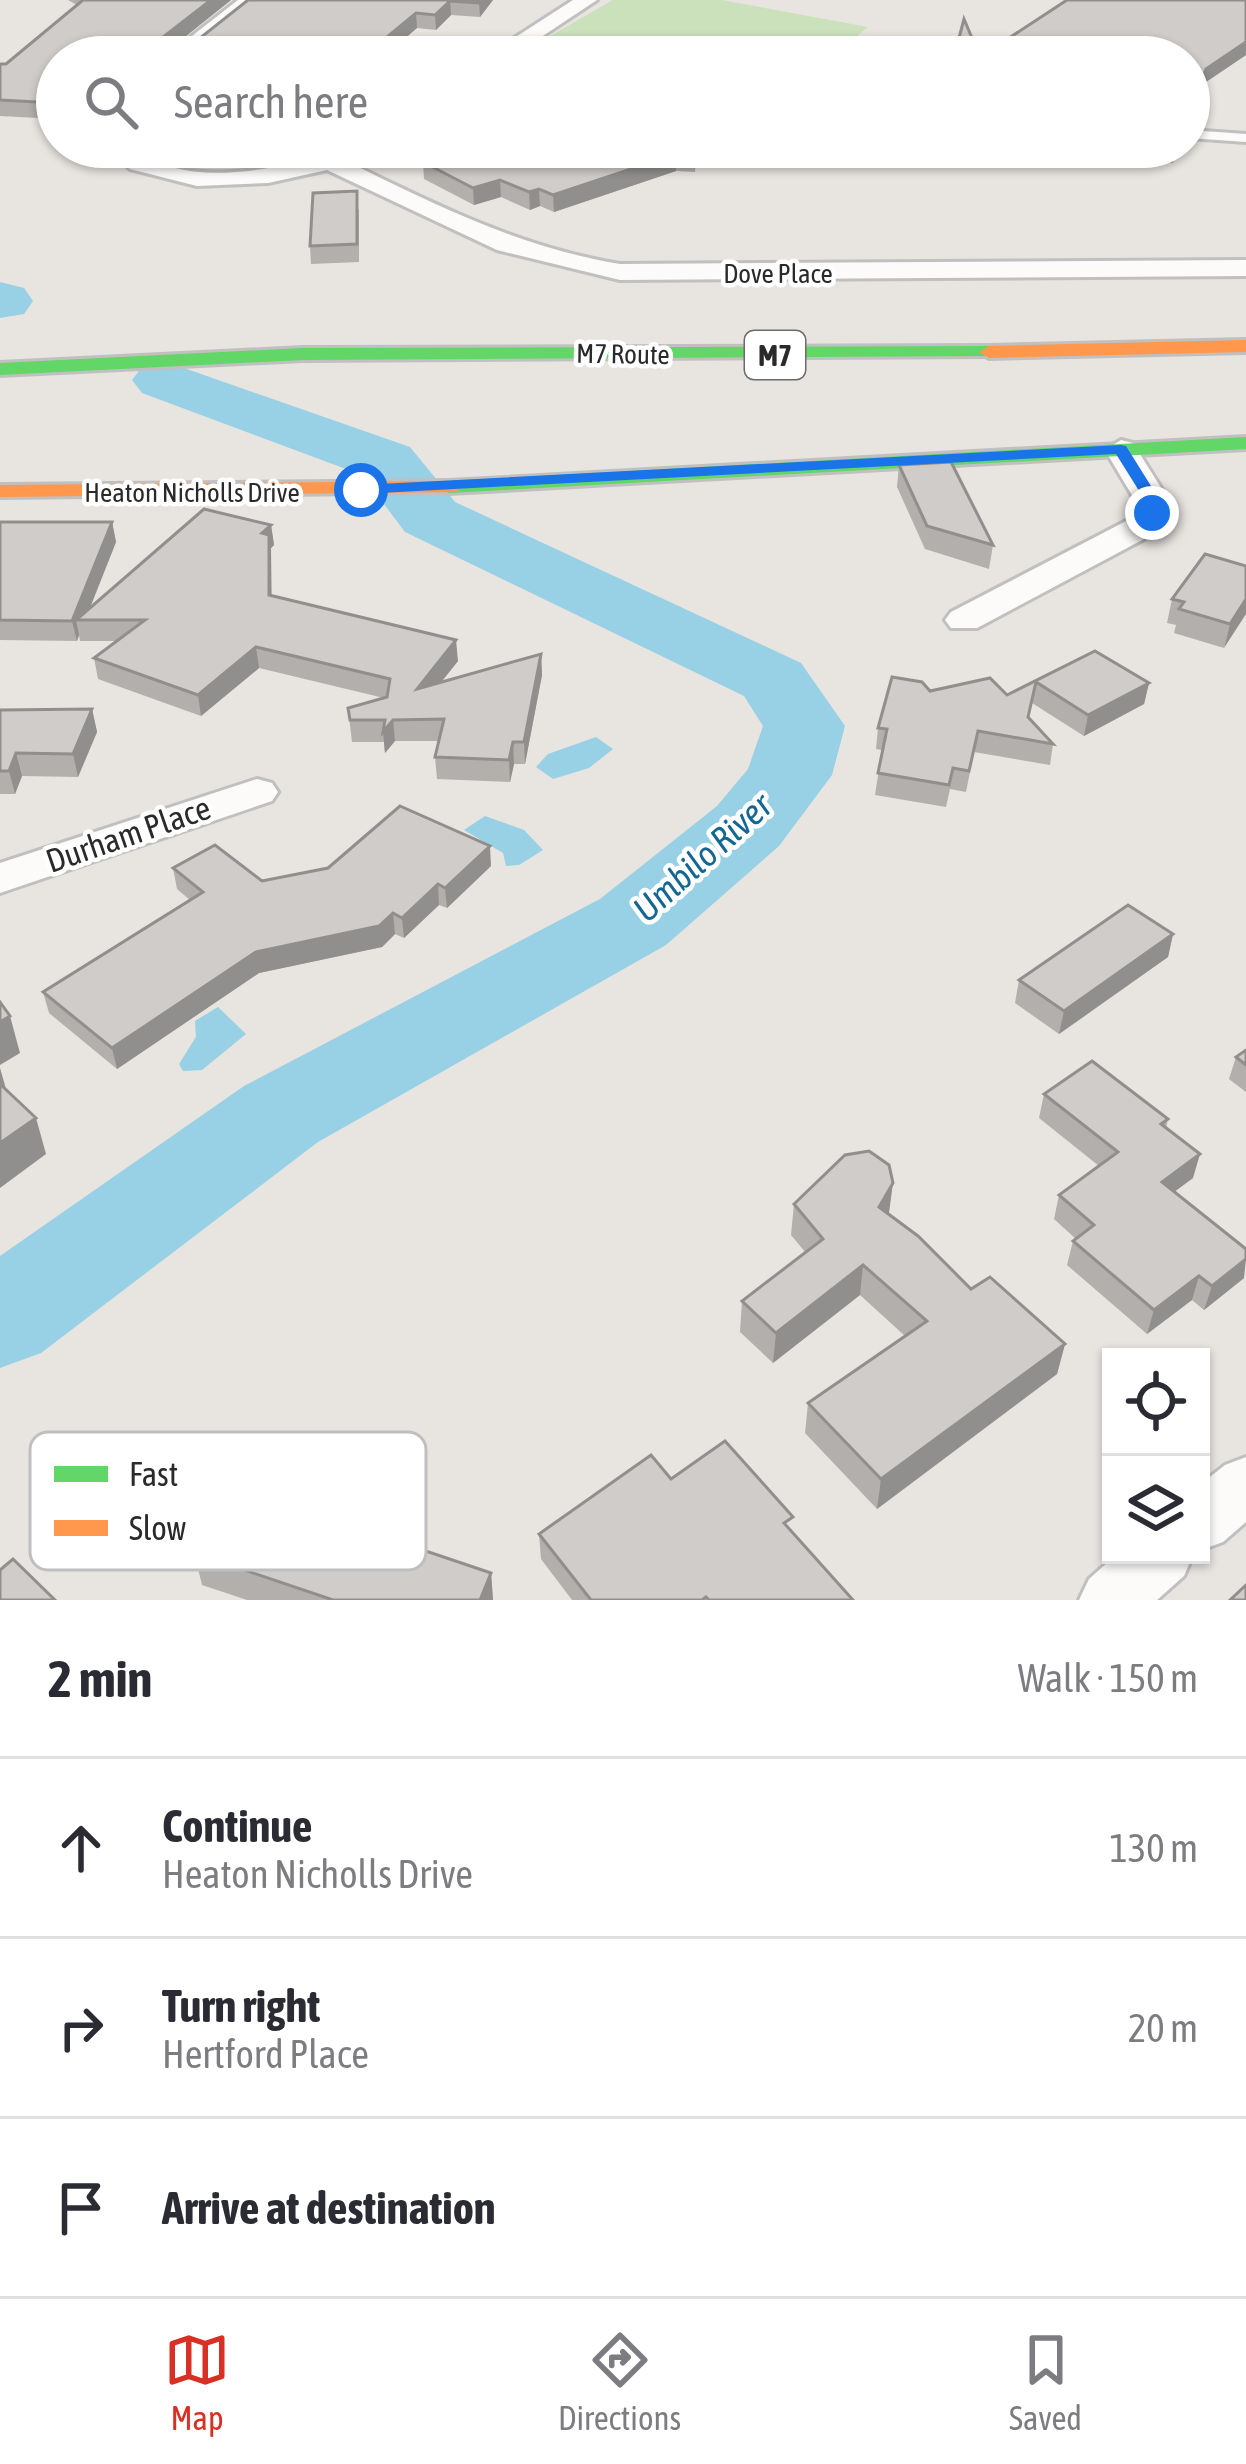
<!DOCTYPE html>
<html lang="en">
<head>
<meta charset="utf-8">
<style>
  body { margin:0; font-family:"Asap Condensed",sans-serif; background:#f7f7f7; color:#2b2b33 }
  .controls { position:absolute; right:36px; bottom:36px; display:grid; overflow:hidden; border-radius:0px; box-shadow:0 3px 9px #0004 }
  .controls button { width:108px; height:108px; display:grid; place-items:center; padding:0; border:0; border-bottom:3px solid #e1e1e2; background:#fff; color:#2b2b33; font:60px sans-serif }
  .stop { position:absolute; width:36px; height:36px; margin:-27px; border:9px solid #1a73e8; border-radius:50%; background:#fff }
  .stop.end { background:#1a73e8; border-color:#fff; box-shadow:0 3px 12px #0008 }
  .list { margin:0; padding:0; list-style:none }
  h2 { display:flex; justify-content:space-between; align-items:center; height:156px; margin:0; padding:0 48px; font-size:51px }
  h2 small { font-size:39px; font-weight:400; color:#7c7c81 }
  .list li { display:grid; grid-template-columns:78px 1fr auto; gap:36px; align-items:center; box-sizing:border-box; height:180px; padding:0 48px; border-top:3px solid #e1e1e2 }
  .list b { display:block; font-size:45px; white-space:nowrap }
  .list p { margin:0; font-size:39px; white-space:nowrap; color:#7c7c81 }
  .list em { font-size:39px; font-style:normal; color:#7c7c81 }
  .icon { flex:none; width:66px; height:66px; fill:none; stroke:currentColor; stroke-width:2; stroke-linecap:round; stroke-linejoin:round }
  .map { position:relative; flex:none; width:1246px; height:1600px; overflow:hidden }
  .search { position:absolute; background:#fff; box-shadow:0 3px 9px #0004; left:36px; right:36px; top:36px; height:132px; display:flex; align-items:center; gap:30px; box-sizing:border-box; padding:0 42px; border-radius:66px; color:#7c7c81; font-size:45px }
  .sheet { height:696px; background:#fff }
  nav { display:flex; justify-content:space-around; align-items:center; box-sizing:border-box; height:168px; border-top:3px solid #e1e1e2; background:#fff; font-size:33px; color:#7c7c81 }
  nav a { display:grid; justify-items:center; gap:6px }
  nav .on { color:#d93025 }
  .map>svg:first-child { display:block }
  .green { fill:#cae1bb }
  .water { fill:#98d0e5 }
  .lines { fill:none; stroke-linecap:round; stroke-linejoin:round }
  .river { fill:#98d0e5; fill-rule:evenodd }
  .lane-casing { stroke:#c1c0c1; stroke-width:6 }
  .street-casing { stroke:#c1c0c1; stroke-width:6 }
  .fast-casing { stroke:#c1c0c1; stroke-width:6 }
  .slow-casing { stroke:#c1c0c1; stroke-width:6 }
  .lane { fill:#fcfbfa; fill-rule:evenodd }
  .street { fill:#fcfbfa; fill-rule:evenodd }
  .fast { fill:#63d668; fill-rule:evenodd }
  .slow { fill:#ff974d; fill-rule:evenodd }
  .wall { fill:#b2afad }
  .shaded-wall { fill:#918f8d }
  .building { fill:#cfccc9; stroke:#918f8d; stroke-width:3 }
  .route { fill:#1a73e8 }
  .labels { text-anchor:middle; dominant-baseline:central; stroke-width:9; stroke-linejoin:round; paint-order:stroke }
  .far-street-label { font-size:27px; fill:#2a2a2a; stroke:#fff }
  .shield { fill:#fff; stroke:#6a6a6a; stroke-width:3 }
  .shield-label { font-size:30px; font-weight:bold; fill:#2a2a2a }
  .street-label { font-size:33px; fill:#2a2a2a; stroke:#fff }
  .water-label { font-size:36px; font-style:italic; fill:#156793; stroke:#fff }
  .key { fill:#fff; stroke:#bfbfbf; stroke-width:3 }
  .key-label { font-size:33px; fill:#2a2a2a }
</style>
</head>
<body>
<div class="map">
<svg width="1246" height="1600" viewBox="0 0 1246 1600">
  <rect width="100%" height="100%" fill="#e8e4e0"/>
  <path class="green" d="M613 0H722L868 27 832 57H587L536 44Z"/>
  <g class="water">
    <path d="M596 737 613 749 589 768 553 779 536 767 548 754Z"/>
    <path d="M485 816 524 830 543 850 519 865 506 866 503 853 464 830Z"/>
    <path d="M218 1007 246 1034 202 1070 183 1071 179 1064 196 1037 195 1021Z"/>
  </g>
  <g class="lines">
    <g class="river">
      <path d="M0 282 24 288 33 301 24 314 0 318Z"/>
      <path d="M164 361 410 447 455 502 801 663 845 726 832 775 779 846 666 945 318 1142 41 1353 0 1368V1256L244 1086 600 899 717 806 748 769 763 726 744 696 405 532 362 475 142 393 132 380 142 367Z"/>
    </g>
    <defs>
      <path id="lane" d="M1189 130 1246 134V142L1189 138Z"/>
      <g id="street">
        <path d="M238 0H261L190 57H165Z"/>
        <path d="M573 0H597L511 57H485Z"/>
        <path d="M109 147H135C176 185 252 173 303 161 322 157 339 147 358 147L365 153 350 163C438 206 522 248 620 264L1246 260V276L620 280 497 250 327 170 268 183 197 186 130 169Z"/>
        <path d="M1121 440 1133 443 1170 502 1157 532 977 628H951L945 620 951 612 1130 519 1136 502 1105 450Z"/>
        <path d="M257 779 272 783 278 792 272 801 0 893V863Z"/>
        <path d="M1246 1457V1522L1223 1542 1201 1550V1484L1225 1465Z"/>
        <path d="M1116 1555H1193L1184 1576 1157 1600H1079L1089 1579Z"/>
      </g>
      <g id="fast">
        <path d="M989 346 996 348V356L303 360 0 375V363L303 348Z"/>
        <path d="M1246 437V449L449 493 438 487 449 481Z"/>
      </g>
      <g id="slow">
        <path d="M1246 340V352L989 358 979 352 989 346Z"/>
        <path d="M449 481 460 487 457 492 0 497V485Z"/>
      </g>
    </defs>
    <use href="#lane" class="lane-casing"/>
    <use href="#street" class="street-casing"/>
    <use href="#fast" class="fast-casing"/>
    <use href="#slow" class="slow-casing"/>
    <use href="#lane" class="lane"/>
    <use href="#street" class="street"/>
    <use href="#fast" class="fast"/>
    <use href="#slow" class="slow"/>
  </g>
  <g class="wall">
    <path d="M68 0H231L161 56 115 55 113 57H57V119L0 116V64H6L77 5Z"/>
    <path d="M248 0H493L480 17 451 15 436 30 417 28 383 57H197L195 42Z"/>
    <path d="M1246 0V55L1203 84 1189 57 1002 56 1003 42Z"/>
    <path d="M697 147 695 172 676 171 554 212 540 206 530 210 501 197 474 205 424 179 423 162Z"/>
    <path d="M928 147H1018L1016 163 934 162Z"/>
    <path d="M1126 147H1179L1173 163H1148Z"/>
    <path d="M359 209V262L311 264 310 246Z"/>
    <path d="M899 465 993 545 989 569 925 549 897 487Z"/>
    <path d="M0 522H112L116 542 90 608 271 525 274 545 271 548 272 596 458 661 441 682 541 654 542 675 525 764H514L510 782 437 779 435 757 439 741H395L385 753 384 742H352L348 708 384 698 259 668 201 716 98 679 94 658 117 641H80L79 635 77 641 0 640Z"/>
    <path d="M1246 566 1224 648 1174 633 1176 625 1167 623 1172 599Z"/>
    <path d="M1095 651 1149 683 1144 704 1084 736 1032 703 1029 718 1053 744 1050 765 974 752 966 792 950 789 946 807 875 795 882 750 876 749 878 728 930 691 1007 695Z"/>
    <path d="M92 709 97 732 78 777 22 776 15 794H0V710Z"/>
    <path d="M491 866 447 908 439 905 404 938 395 934 382 947 259 973 117 1069 49 1013 43 992 190 900 177 889 173 868 262 881Z"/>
    <path d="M1173 934 1168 957 1059 1034 1015 1003 1019 980Z"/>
    <path d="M1246 1050V1092L1229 1079 1236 1057Z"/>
    <path d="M1044 1094 1168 1119 1166 1128 1193 1178 1174 1192 1244 1278 1204 1310 1192 1300 1147 1334 1067 1265 1073 1241 1076 1239 1054 1219 1059 1195 1099 1166 1039 1118Z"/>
    <path d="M794 1204 888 1214 971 1289 1065 1344 1057 1374 877 1509 805 1433 808 1403 905 1336 860 1295 773 1363 740 1332 742 1301 806 1253 791 1235Z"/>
    <path d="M671 1479 792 1532 853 1600H572L541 1559 539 1534Z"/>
    <path d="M345 1491 340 1501 399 1542 491 1573 493 1600H247L202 1585 194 1553Z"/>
  </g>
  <g class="shaded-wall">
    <path d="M211 0H231L161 56 158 41Z"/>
    <path d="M481 0H493L480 17 479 3Z"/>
    <path d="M450 1 451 15 436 30 435 15Z"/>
    <path d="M416 13 417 28 383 57H363Z"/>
    <path d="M112 40 115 55 113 57H96Z"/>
    <path d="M1246 42V55L1203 84 1189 121V113L1206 69Z"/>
    <path d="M676 154V171L554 212 553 195Z"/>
    <path d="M500 180 501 197 474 205 473 188Z"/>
    <path d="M539 189 540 206 530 210 529 192Z"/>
    <path d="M112 522 116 542 85 620H76L79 635 77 641 72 621Z"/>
    <path d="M271 525 274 545 271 548V616L262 533Z"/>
    <path d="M1246 599V614L1224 648 1230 624Z"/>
    <path d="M456 640 458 661 419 710 417 689Z"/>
    <path d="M256 647 259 668 201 716 198 695Z"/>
    <path d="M541 654 542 675 525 764 524 742Z"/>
    <path d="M1149 683 1144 704 1084 736 1088 715Z"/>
    <path d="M92 709 97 732 78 777 73 754Z"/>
    <path d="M393 720 395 741 385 753 383 732Z"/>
    <path d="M513 742 514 764 510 782 509 760Z"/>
    <path d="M16 753 22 776 15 794 9 771Z"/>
    <path d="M490 846 491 866 447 908 445 888Z"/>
    <path d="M438 884 439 905 404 938 402 918Z"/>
    <path d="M393 913 395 934 382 947 259 973 117 1069 112 1048 256 952Z"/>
    <path d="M1173 934 1168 957 1059 1034 1064 1011Z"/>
    <path d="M10 1016 20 1053 0 1065V1022Z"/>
    <path d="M0 1068 8 1096 0 1101Z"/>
    <path d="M36 1118 46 1154 0 1188V1143Z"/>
    <path d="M1200 1154 1193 1178 1155 1206 1162 1182Z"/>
    <path d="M893 1183 889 1213 875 1237 879 1207Z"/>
    <path d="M1246 1259 1244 1278 1204 1310 1212 1286Z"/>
    <path d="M863 1265 860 1295 773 1363 776 1333Z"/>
    <path d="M1199 1276 1192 1300 1147 1334 1154 1310Z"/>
    <path d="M1065 1344 1057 1374 877 1509 881 1479Z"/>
    <path d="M339 1459 345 1491 327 1527 321 1495Z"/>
    <path d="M396 1520 400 1552 387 1538Z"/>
    <path d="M491 1573 493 1600H480Z"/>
  </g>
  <g class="building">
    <path d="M83 0H211L158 41 112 40 96 57H57V100L55 103 0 100V64H6Z"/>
    <path d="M248 0H481L479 3 450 1 435 15 416 13 363 57H217L235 43 195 42Z"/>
    <path d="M1067 0H1246V42L1206 69 1189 113V57H1025L1003 42Z"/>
    <path d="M964 19 980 57H954Z"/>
    <path d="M568 43 626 57H545Z"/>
    <path d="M475 147H696V155L676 154 553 195 539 189 529 192 500 180 473 188 423 162Z"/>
    <path d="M357 191V244L310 246 313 193Z"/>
    <path d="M951 462 993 545 927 526 899 465Z"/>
    <path d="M204 509 271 525 262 533 269 535V595L456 640 417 689 541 654 524 742H513L509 760 435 757 444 719 393 720 383 732 385 720H350L348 708 387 697 390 679 256 647 198 695 94 658 145 620H76Z"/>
    <path d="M0 522H112L72 621 0 620Z"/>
    <path d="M1205 554 1246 566V599L1230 624 1179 609 1184 602 1172 599Z"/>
    <path d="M1095 651 1149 683 1088 715 1036 682 1028 717 1053 744 978 731 969 771 953 768 949 785 878 773 887 729 878 728 892 677 922 682 930 691 990 678 1007 695Z"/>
    <path d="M92 709 73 754 16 753 9 771H0V710Z"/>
    <path d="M400 806 490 846 445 888 438 884 402 918 393 913 379 926 256 952 112 1048 43 992 203 892 173 868 215 845 262 881 328 868Z"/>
    <path d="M1128 905 1173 934 1064 1011 1019 980Z"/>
    <path d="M0 1002 10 1016 0 1022Z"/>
    <path d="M1246 1050V1065L1236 1057Z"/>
    <path d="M1092 1061 1168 1119 1161 1124 1200 1154 1162 1182 1246 1249V1259L1212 1286 1199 1276 1154 1310 1073 1241 1094 1225 1059 1195 1118 1152 1044 1094Z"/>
    <path d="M0 1084 36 1118 0 1143Z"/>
    <path d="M869 1151 889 1165 893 1183 879 1207 918 1236 971 1289 990 1277 1065 1344 881 1479 808 1403 927 1321 863 1265 776 1333 742 1301 823 1239 794 1204 845 1155Z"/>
    <path d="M259 1433 339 1459 321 1495 396 1520 387 1538 491 1573 480 1600H333L194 1553Z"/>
    <path d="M725 1441 793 1517 784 1523 853 1600H709L706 1597 702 1600H591L539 1534 651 1455 671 1479Z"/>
    <path d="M13 1559 55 1600H0V1570Z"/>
    <path d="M1246 1585V1600H1230Z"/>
  </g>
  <path class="route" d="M1121 445 1126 446 1161 502 1158 517 1144 513 1146 502 1116 454 361 494 353 490 361 485Z"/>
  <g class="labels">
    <g class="far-street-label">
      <text x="778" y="273">Dove Place</text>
      <text transform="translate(623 354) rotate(1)">M7 Route</text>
      <text x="192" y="492">Heaton Nicholls Drive</text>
    </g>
    <rect class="shield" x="745" y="331" width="60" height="48" rx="9"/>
    <g class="shield-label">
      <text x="775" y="355">M7</text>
    </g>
    <g class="street-label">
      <text transform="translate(128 834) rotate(-19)">Durham Place</text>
    </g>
    <g class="water-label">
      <text transform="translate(702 857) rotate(-42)">Umbilo River</text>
    </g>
  </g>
  <rect x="30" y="1432" width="396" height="138" rx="18" class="key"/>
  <rect x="54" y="1466" width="54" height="16" fill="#63d668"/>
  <rect x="54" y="1520" width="54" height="16" fill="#ff974d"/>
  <g class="key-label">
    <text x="129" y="1486">Fast</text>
    <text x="129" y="1540">Slow</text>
  </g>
</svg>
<div class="controls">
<button><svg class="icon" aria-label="locate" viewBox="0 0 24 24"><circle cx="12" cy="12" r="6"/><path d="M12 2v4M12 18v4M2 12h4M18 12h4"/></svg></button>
<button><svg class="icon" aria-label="layers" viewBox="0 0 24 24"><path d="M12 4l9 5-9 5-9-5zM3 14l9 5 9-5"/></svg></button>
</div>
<div class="stop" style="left:361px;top:490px"></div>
<div class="stop end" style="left:1152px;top:513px"></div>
<div class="search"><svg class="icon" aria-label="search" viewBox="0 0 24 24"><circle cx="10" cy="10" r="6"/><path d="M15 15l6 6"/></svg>Search here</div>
</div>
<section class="sheet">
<h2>2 min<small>Walk · 150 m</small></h2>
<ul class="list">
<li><svg class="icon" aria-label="ahead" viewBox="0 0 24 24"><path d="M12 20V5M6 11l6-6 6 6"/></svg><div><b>Continue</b><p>Heaton Nicholls Drive</p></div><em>130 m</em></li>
<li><svg class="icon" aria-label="right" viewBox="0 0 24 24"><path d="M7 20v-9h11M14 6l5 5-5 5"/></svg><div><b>Turn right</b><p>Hertford Place</p></div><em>20 m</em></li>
<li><svg class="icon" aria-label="arrive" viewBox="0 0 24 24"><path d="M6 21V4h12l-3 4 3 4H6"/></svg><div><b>Arrive at destination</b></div></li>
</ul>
</section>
<nav>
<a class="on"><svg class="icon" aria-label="map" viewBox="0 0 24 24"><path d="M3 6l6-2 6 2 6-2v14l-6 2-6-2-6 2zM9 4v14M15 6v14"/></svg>Map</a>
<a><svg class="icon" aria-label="directions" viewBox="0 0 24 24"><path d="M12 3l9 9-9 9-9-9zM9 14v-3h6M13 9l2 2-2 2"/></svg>Directions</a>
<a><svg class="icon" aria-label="saved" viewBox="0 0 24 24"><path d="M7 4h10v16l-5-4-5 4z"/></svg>Saved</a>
</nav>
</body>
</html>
